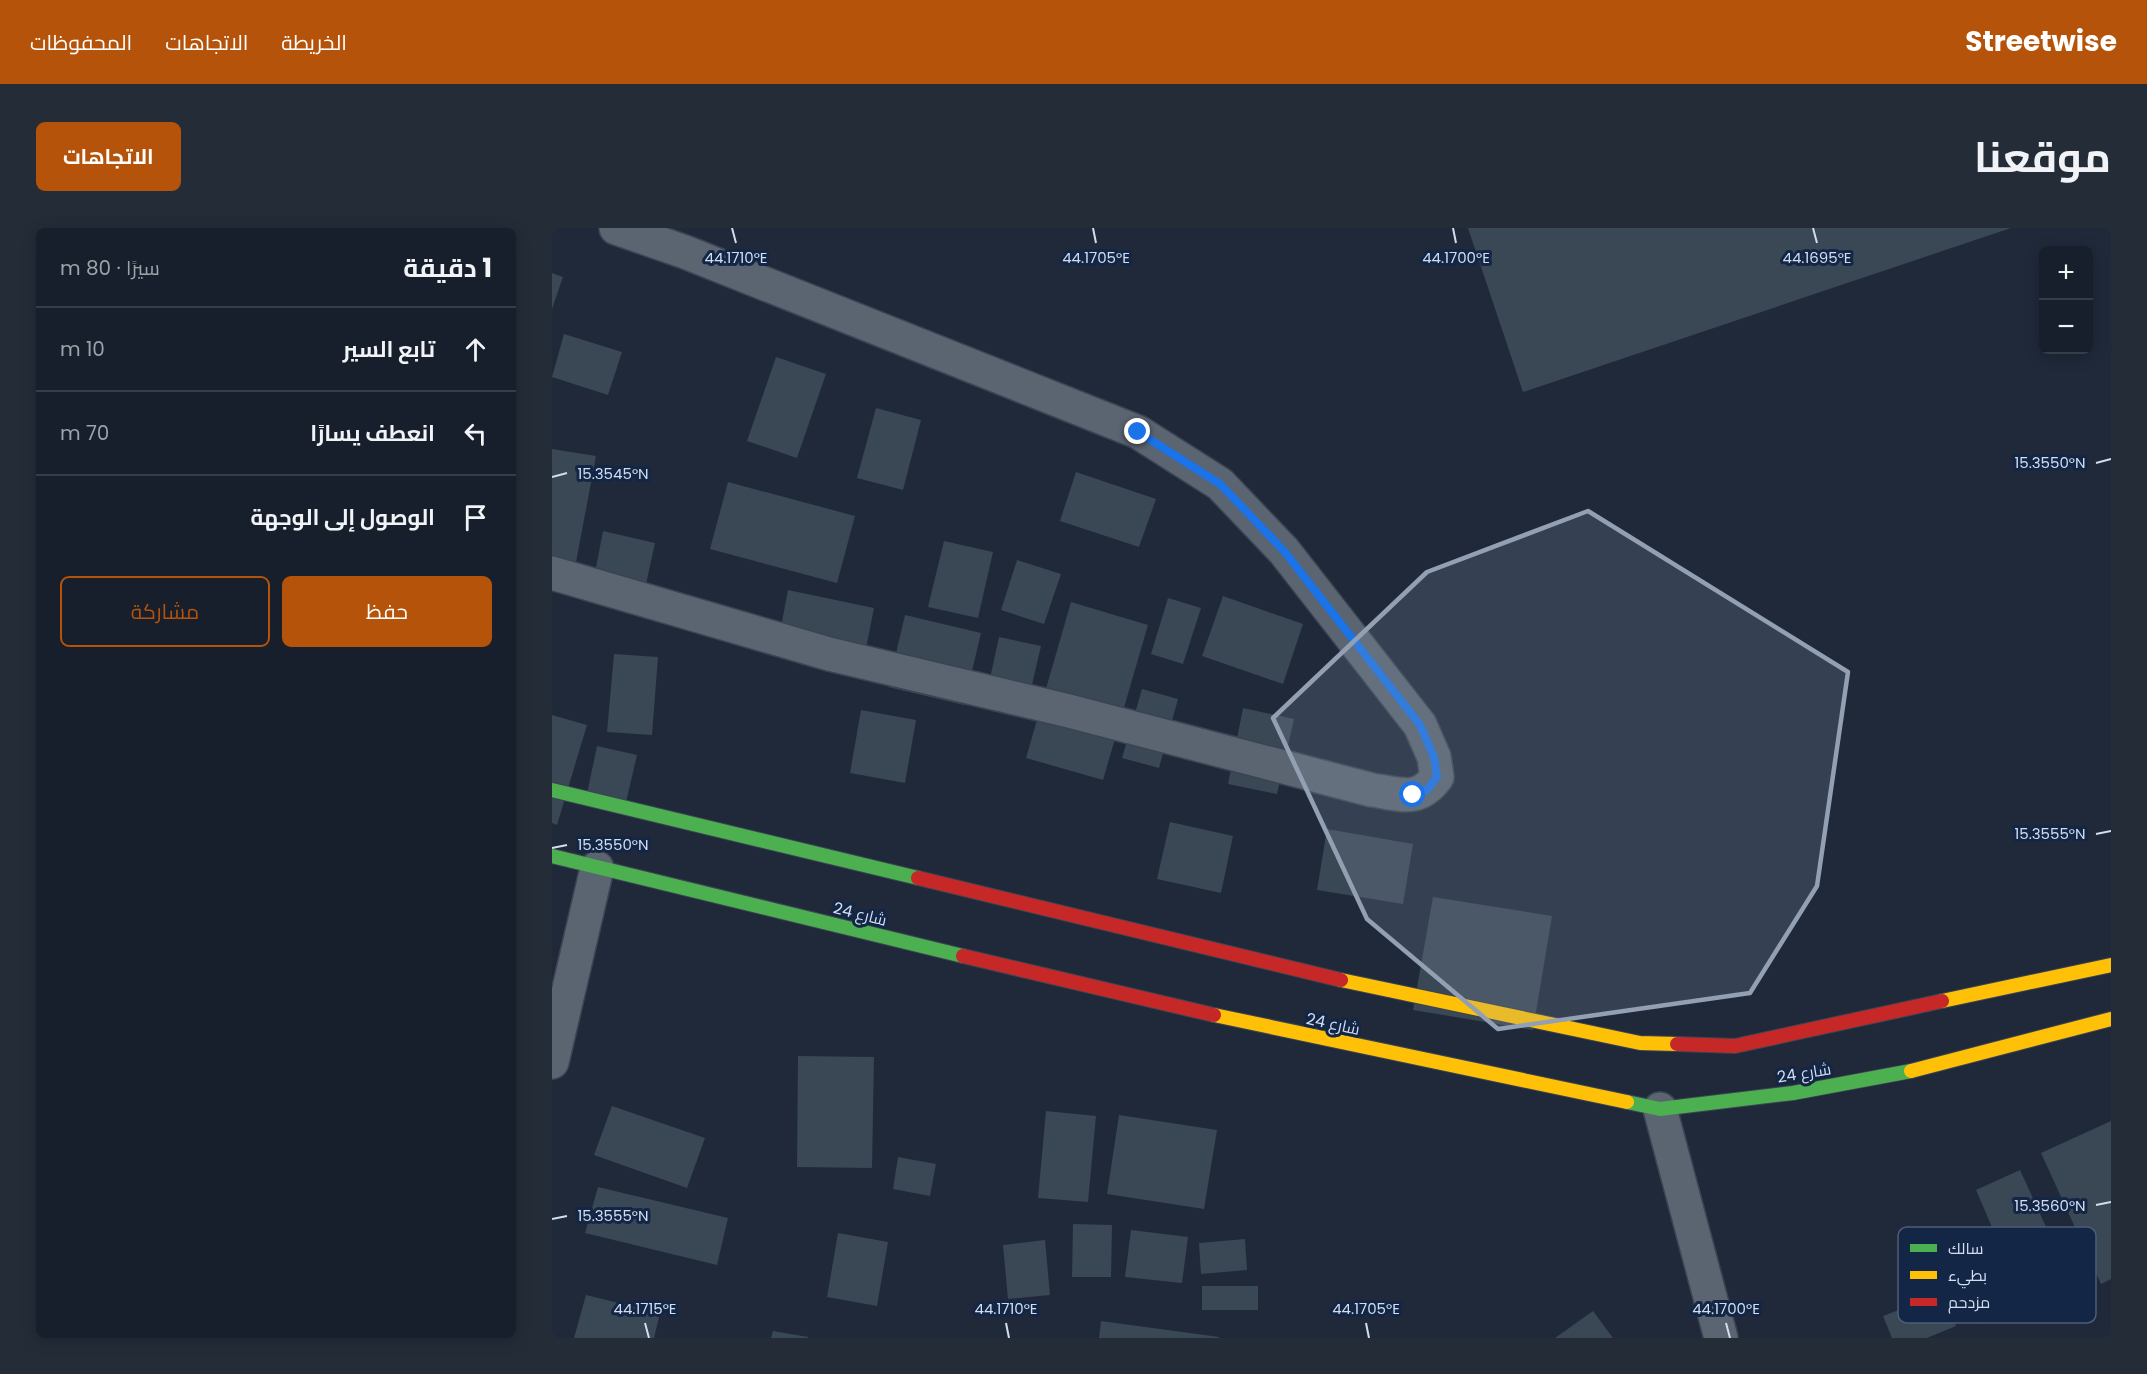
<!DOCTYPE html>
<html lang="ar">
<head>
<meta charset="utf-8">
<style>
  body { margin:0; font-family:Poppins,Cairo,sans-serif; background:#242c38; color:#f1f3f6; direction:rtl }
  .controls { position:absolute; right:18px; top:18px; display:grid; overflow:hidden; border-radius:9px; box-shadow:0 3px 15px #0003 }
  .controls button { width:54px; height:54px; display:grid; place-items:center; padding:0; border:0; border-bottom:2px solid #363d48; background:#171f2c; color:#f1f3f6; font:30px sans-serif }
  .stop { position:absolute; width:18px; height:18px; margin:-14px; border:4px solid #1a73e8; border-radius:50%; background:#fff }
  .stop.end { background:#1a73e8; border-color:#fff; box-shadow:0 2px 6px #0008 }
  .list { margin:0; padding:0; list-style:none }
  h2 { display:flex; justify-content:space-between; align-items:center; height:78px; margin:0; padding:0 24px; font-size:26px }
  h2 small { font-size:20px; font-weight:400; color:#9ea2a9 }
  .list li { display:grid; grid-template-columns:39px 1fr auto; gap:18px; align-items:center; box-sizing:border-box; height:84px; padding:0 24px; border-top:2px solid #363d48 }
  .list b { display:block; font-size:22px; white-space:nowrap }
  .list em { font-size:20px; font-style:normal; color:#9ea2a9 }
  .actions { display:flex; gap:12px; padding:18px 24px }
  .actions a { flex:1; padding:14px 0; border:2px solid #b45309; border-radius:9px; text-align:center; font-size:21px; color:#b45309 }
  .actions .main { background:#b45309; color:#fff }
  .icon { flex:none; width:33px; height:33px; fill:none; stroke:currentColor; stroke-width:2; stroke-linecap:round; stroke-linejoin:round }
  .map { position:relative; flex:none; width:1559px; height:1110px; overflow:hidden; direction:ltr; border-radius:9px }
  header { display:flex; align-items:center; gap:36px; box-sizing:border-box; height:84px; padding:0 30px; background:#b45309; color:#fff }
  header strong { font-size:28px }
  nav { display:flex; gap:33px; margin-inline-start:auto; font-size:21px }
  .intro { display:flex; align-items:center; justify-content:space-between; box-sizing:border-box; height:144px; padding:0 36px }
  h1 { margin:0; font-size:42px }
  .button { padding:15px 27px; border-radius:9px; background:#b45309; color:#fff; font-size:21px; font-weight:700 }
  main { display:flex; gap:36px; padding:0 36px }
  aside { flex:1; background:#171f2c; border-radius:9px; box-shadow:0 3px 15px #0003 }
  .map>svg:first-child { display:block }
  .building { fill:#3a4754 }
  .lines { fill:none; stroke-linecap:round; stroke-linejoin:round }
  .street-casing { stroke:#3b4452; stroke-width:36 }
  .fast-casing { stroke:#3b4452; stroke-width:16 }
  .slow-casing { stroke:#3b4452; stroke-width:16 }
  .jam-casing { stroke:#3b4452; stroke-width:16 }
  .street { stroke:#5b6471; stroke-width:33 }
  .fast { stroke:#4caf50; stroke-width:14 }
  .slow { stroke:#ffc107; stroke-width:14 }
  .jam { stroke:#c62828; stroke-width:14 }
  .route { stroke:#1a73e8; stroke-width:8 }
  .marked { fill:#939fb2; fill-opacity:0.2; stroke:#939fb2; stroke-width:4.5; stroke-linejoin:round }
  .ticks { fill:none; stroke:#d1def2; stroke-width:2 }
  .labels { text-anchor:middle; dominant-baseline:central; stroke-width:6; stroke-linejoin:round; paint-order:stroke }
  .street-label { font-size:16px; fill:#d1def2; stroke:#142645 }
  .key { fill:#142645; stroke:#4d5d79; stroke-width:1.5 }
  .key-label { font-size:16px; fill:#d1def2 }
  .ticks-label { font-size:15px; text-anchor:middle; fill:#d1def2; stroke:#142645; stroke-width:6; stroke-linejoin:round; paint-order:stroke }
</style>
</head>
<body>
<header>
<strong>Streetwise</strong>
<nav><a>الخريطة</a><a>الاتجاهات</a><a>المحفوظات</a></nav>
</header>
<div class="intro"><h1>موقعنا</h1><a class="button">الاتجاهات</a></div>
<main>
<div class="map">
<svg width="1559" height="1110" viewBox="0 0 1559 1110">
  <rect width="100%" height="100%" fill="#1f293a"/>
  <g class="building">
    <path d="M916 0H1459L971 164Z"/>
    <path d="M0 45 11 49 0 81Z"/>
    <path d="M12 106 70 124 56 167 0 149Z"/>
    <path d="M224 129 274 146 245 230 195 213Z"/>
    <path d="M324 180 369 192 351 262 305 250Z"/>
    <path d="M0 221 44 228 19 361 0 358Z"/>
    <path d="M524 244 604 271 587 319 508 293Z"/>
    <path d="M176 254 303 288 285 355 158 321Z"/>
    <path d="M51 303 103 315 93 361 42 350Z"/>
    <path d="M392 313 441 324 426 390 376 379Z"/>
    <path d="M465 332 509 346 492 396 449 382Z"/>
    <path d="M236 362 322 380 310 441 224 425Z"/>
    <path d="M671 368 751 396 731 456 650 428Z"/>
    <path d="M616 370 649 380 631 436 599 426Z"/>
    <path d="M519 374 596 397 551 552 474 530Z"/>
    <path d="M353 387 429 405 412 477 336 459Z"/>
    <path d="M447 409 489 418 473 487 432 478Z"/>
    <path d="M62 426 106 429 100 507 55 504Z"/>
    <path d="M590 461 626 471 607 540 570 530Z"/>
    <path d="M691 480 742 491 725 566 676 556Z"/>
    <path d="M309 482 364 492 353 555 298 545Z"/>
    <path d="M0 487 35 497 5 597 0 595Z"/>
    <path d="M45 518 85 527 72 583 33 575Z"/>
    <path d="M618 594 681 608 669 665 605 651Z"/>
    <path d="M775 601 861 616 851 676 765 662Z"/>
    <path d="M881 669 1000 688 981 802 861 782Z"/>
    <path d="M246 828 322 829 320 940 245 939Z"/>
    <path d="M60 878 153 910 135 960 42 927Z"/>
    <path d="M494 883 544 888 536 974 486 970Z"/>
    <path d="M567 887 665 902 652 981 555 966Z"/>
    <path d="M1559 893V1051L1549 1056 1489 925Z"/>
    <path d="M346 929 384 936 378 968 341 961Z"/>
    <path d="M1468 942 1501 1014 1455 1034 1424 962Z"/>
    <path d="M46 959 176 990 165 1037 33 1005Z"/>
    <path d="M521 996 560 997 559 1049H520Z"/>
    <path d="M579 1002 636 1009 630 1055 573 1049Z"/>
    <path d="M286 1005 336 1014 325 1078 275 1069Z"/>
    <path d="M693 1011 695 1042 649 1046 647 1015Z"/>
    <path d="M493 1012 498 1067 456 1071 451 1017Z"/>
    <path d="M1445 1052 1458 1081 1425 1096 1412 1067Z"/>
    <rect x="650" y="1058" width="56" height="24"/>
    <path d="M1391 1065 1404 1098 1375 1110H1340L1331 1088Z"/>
    <path d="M34 1067 108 1085 102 1110H22Z"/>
    <path d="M1041 1083 1061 1110H1003Z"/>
    <path d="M549 1093 667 1109V1110H547Z"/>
    <path d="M221 1103 256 1109V1110H219Z"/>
  </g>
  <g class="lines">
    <defs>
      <g id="street">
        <path d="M0 345 277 426 517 483 820 562C849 566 866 575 885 549L882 529 868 497 732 323 668 256 586 204 133 24 64 0"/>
        <path d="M0 834 45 640"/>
        <path d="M1108 881 1169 1110"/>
      </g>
      <g id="fast">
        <path d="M0 562 366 650"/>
        <path d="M0 628 411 728"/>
        <path d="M1075 874 1108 881 1241 865 1359 843"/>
      </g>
      <g id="slow">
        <path d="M789 752 1088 815 1125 816"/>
        <path d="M1390 773 1559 737"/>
        <path d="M662 787 1075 874"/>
        <path d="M1359 843 1559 791"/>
      </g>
      <g id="jam">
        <path d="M366 650 789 752"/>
        <path d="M411 728 662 787"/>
        <path d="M1125 816 1183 818 1390 773"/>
      </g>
    </defs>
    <use href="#street" class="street-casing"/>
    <use href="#fast" class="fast-casing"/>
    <use href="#slow" class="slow-casing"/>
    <use href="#jam" class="jam-casing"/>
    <use href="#street" class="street"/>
    <use href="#fast" class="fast"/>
    <use href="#slow" class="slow"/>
    <use href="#jam" class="jam"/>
  </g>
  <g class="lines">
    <path class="route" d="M586 204 668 256 732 323 868 497 882 529 885 549 875 562 861 567"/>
  </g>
  <path class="marked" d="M1036 283 1296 444 1265 658 1198 765 946 801 815 691 721 490 875 344Z"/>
  <path class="ticks" d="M180 0 184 15M541 0 544 15M901 0 904 15M1261 0 1265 15M1544 235 1559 231M0 249 15 245M1544 606 1559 603M0 620 15 617M1544 977 1559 974M0 991 15 988M93 1095 97 1110M454 1095 457 1110M814 1095 817 1110M1174 1095 1178 1110"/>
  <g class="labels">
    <g class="street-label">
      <text transform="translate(308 686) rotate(14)">شارع 24</text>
      <text transform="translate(781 796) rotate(12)">شارع 24</text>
      <text transform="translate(1252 845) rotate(-9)">شارع 24</text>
    </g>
  </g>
  <rect x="1346" y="999" width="198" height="96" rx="9" class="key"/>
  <rect x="1358" y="1016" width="27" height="8" fill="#4caf50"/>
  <rect x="1358" y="1043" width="27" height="8" fill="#ffc107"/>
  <rect x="1358" y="1070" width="27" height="8" fill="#c62828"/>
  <g class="key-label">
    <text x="1396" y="1026">سالك</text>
    <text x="1396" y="1053">بطيء</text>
    <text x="1396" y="1080">مزدحم</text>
  </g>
  <g class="ticks-label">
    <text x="184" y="35">44.1710°E</text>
    <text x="544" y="35">44.1705°E</text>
    <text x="904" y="35">44.1700°E</text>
    <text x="1265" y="35">44.1695°E</text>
    <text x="1498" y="240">15.3550°N</text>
    <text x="61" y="251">15.3545°N</text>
    <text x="1498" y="611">15.3555°N</text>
    <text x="61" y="622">15.3550°N</text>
    <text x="1498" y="983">15.3560°N</text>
    <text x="61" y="993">15.3555°N</text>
    <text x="93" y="1086">44.1715°E</text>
    <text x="454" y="1086">44.1710°E</text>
    <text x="814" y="1086">44.1705°E</text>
    <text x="1174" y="1086">44.1700°E</text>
  </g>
</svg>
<div class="controls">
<button>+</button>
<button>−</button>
</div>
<div class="stop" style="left:861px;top:567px"></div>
<div class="stop end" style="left:586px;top:204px"></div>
</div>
<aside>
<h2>1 دقيقة<small>سيرًا · 80 m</small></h2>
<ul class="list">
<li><svg class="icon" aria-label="ahead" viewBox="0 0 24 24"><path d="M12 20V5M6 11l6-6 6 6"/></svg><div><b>تابع السير</b></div><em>10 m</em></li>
<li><svg class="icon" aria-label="left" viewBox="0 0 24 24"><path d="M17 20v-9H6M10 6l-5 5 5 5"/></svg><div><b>انعطف يسارًا</b></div><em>70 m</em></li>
<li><svg class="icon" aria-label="arrive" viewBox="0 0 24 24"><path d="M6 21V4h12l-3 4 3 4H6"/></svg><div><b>الوصول إلى الوجهة</b></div></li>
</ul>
<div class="actions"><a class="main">حفظ</a><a>مشاركة</a></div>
</aside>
</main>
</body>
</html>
